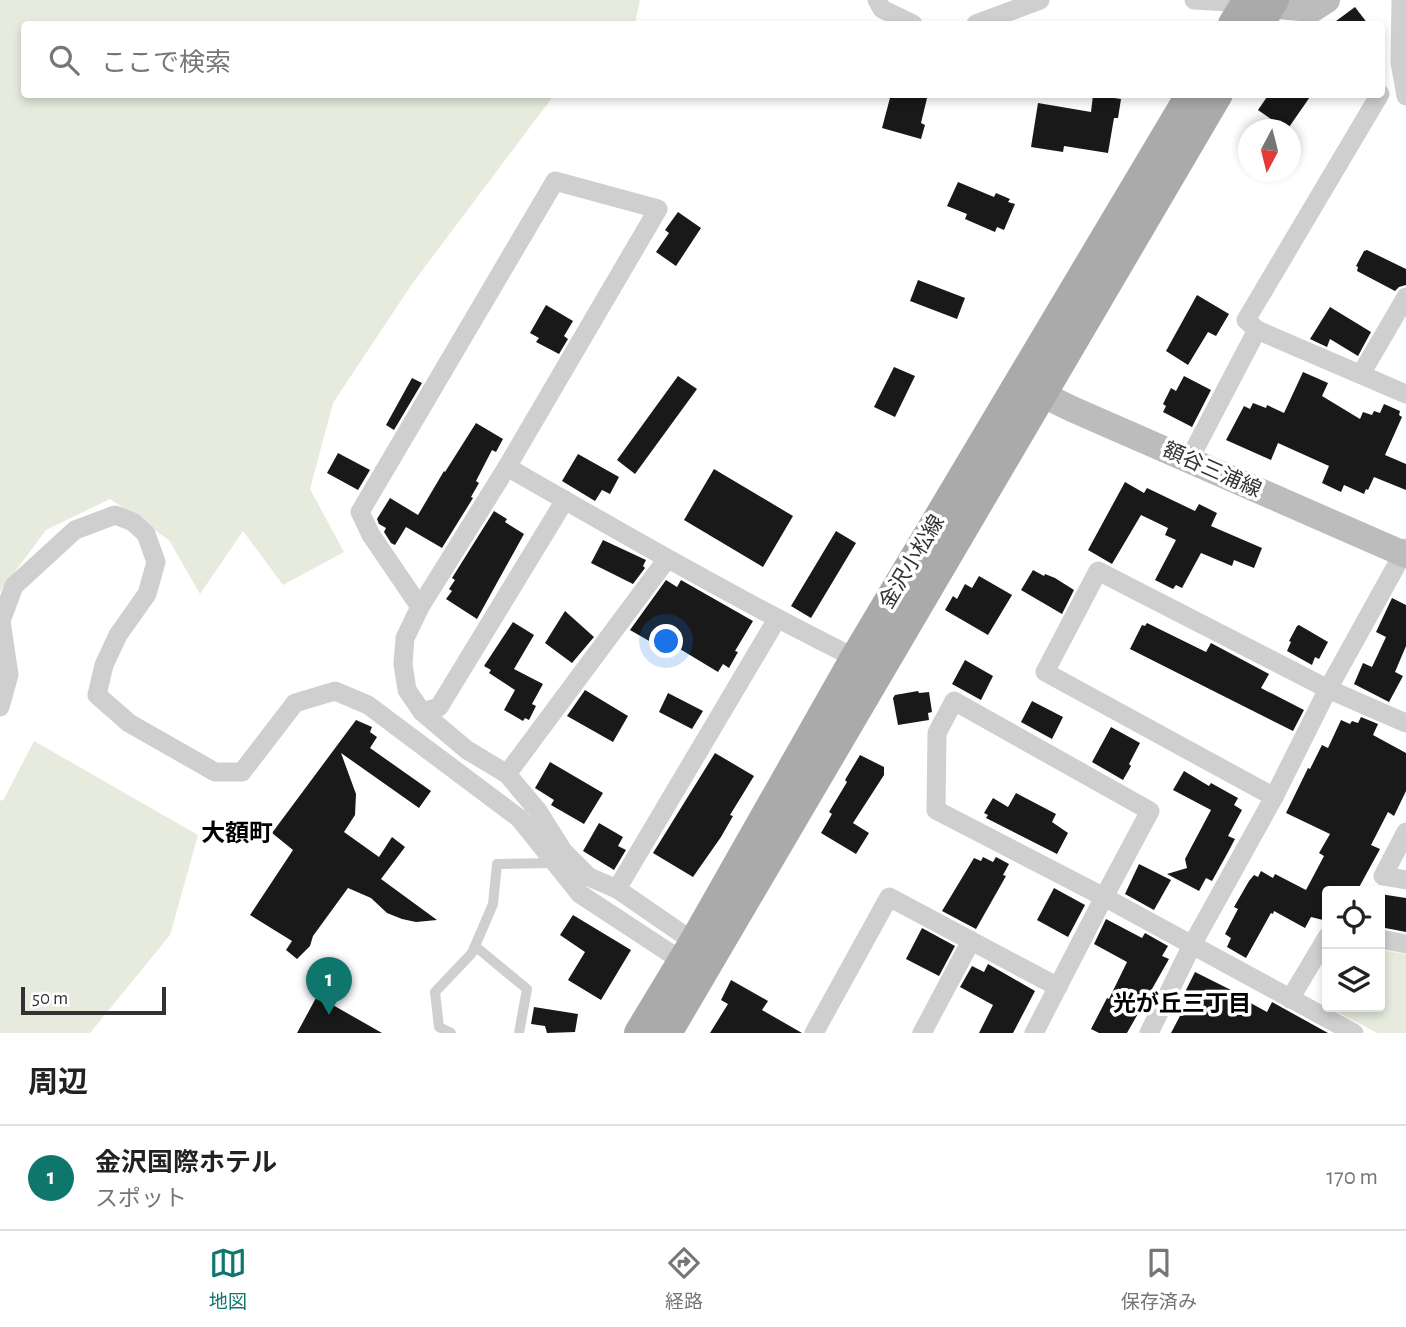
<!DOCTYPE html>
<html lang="ja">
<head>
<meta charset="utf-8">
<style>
  body { margin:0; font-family:"Alegreya Sans","Noto Sans JP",sans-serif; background:#f2f2f2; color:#222 }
  .controls { position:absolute; right:21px; bottom:21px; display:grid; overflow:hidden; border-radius:7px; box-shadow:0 4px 10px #0003 }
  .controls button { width:63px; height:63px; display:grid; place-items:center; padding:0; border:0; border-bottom:2px solid #e0e0e0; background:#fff; color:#222; font:35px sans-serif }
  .compass { position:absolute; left:1238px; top:119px; width:63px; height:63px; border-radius:50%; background:#fff; box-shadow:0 4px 10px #0003; rotate:187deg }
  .scale { position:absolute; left:21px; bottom:18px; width:145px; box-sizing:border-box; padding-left:7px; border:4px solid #323232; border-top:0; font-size:19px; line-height:24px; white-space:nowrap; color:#323232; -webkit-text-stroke:5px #fff; paint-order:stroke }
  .you { position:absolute; left:667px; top:642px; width:24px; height:24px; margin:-18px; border:5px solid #fff; border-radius:50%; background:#1a73e8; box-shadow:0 0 0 10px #1a73e833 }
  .badge { display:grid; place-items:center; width:46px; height:46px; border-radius:50%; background:#0f766e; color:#fff; font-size:23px; font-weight:700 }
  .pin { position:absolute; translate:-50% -58px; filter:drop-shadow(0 2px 4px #0008) }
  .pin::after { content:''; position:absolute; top:37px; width:24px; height:21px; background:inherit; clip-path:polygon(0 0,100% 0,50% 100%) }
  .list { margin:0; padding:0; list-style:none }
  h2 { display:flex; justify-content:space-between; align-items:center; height:91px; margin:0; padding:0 28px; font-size:30px }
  h2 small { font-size:23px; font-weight:400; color:#767676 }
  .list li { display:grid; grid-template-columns:46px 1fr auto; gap:21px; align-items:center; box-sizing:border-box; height:105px; padding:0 28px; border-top:2px solid #e0e0e0 }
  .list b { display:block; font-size:26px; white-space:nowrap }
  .list p { margin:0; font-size:23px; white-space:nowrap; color:#767676 }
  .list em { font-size:23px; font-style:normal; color:#767676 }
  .icon { flex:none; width:38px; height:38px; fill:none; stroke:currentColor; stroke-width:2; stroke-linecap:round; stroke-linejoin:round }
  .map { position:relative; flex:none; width:1406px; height:1033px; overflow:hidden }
  .search { position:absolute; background:#fff; box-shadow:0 4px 10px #0003; left:21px; right:21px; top:21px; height:77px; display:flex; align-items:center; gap:18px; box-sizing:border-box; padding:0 24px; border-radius:7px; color:#767676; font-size:26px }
  .sheet { height:196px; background:#fff }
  nav { display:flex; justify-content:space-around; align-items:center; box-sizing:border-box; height:98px; border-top:2px solid #e0e0e0; background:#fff; font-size:19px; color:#767676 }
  nav a { display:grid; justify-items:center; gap:4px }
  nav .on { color:#0f766e }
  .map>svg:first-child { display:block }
  .green { fill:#e6ebdd }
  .building { fill:#191919 }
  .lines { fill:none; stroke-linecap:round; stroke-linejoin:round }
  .lane { stroke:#cfcfcf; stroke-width:10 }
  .street { stroke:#cfcfcf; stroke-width:19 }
  .secondary { stroke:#bcbcbc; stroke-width:26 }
  .primary { stroke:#aaa; stroke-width:30 }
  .labels { text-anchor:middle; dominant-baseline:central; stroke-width:7; stroke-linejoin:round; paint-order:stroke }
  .street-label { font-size:21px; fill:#323232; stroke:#fff }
  .neighbourhood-label { font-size:23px; font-weight:bold; fill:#000; stroke:#fff }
  .quarter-label { font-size:24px; font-weight:bold; fill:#000; stroke:#fff }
</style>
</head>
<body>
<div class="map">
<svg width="1406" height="1033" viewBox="0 0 1406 1033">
  <rect width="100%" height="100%" fill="#fff"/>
  <g class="green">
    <path d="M0 0H640L635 24H24V94L554 95 412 284 333 403 310 489 344 552 283 585 243 531 200 594 169 540 110 499 46 530 0 592Z"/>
    <path d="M34 741 198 835 170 935 90 1033H0V801L4 799Z"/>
    <path d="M1380 950 1406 954V1033H1377L1328 1007H1380Z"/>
  </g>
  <g class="building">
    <path d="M1355 7 1368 24H1332Z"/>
    <path d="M891 94H928L921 123 925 125 921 139 882 128Z"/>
    <path d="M1269 94H1312L1287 130 1258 110Z"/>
    <path d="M1093 95 1121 99 1118 118H1114L1108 153 1064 146 1063 152 1031 147 1038 103 1091 112Z"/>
    <path d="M958 182 994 197 996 193 1010 199 1008 202 1015 204 1004 230 997 227 995 232 965 219 967 214 947 206Z"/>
    <path d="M678 212 701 228 676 266 656 252 669 233 665 230Z"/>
    <path d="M1367 250 1406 269V285L1399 287 1395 291 1357 271 1358 267 1356 266 1364 251Z"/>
    <path d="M918 280 965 298 957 319 910 301Z"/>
    <path d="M1197 295 1229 314 1216 336 1208 332 1188 365 1166 351Z"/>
    <path d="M546 305 573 321 564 336 568 339 559 354 536 342 539 338 530 333Z"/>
    <path d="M1330 307 1371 332 1358 356 1330 339 1327 347 1310 339Z"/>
    <path d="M894 367 915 376 895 417 874 407Z"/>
    <path d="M1303 372 1328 383 1322 396 1360 419 1363 412 1372 415 1374 411 1380 413 1384 404 1400 411 1399 415 1402 417 1385 455 1406 464V490L1374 477 1368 490 1366 489 1364 494 1344 485 1341 492 1322 483 1329 466 1278 443 1271 460 1226 440 1244 406 1250 409 1253 403 1266 408 1267 405 1284 413Z"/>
    <path d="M678 376 697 389 635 474 617 460Z"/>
    <path d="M1184 376 1211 390 1192 427 1163 412 1166 406 1163 404 1171 388 1176 391Z"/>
    <path d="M412 378 422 383 394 430 386 425Z"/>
    <path d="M476 423 503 439 496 452 492 450 476 481 479 483 471 497 473 498 442 548 406 527 395 545 391 543 384 532 386 528 379 524 377 519 390 498 418 515 444 471 445 472Z"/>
    <path d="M338 453 370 470 358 490 327 473Z"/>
    <path d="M578 454 619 477 610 494 602 490 595 501 562 481Z"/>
    <path d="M714 469 793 516 763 567 684 520Z"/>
    <path d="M1125 482 1144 493 1147 488 1195 511 1199 504 1217 513 1211 526 1262 548 1254 568 1234 560 1232 566 1201 553 1182 588 1176 585 1173 589 1155 580 1176 540 1165 535 1168 528 1141 515 1112 564 1088 550Z"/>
    <path d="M494 511 507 519 505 522 524 534 477 619 446 599 452 591 449 589 455 580 452 578Z"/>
    <path d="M836 531 856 543 811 618 791 606Z"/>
    <path d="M603 540 646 560 643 566 645 568 633 584 591 563Z"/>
    <path d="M1033 570 1044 576 1045 574 1055 578 1074 590 1062 614 1021 590Z"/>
    <path d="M979 576 1012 595 988 635 945 610 953 596 957 599 965 584 972 588Z"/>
    <path d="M666 580 677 587 681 580 753 621 735 651 738 652 729 668 723 664 718 672 675 646 670 653 630 630Z"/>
    <path d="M1392 598 1406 605V646L1395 672 1403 676 1389 702 1354 684 1363 663 1372 667 1386 637 1376 632Z"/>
    <path d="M565 611 594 637 572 663 545 643Z"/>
    <path d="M513 622 534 635 514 669 543 684 532 704 536 706 529 720 525 718 523 721 504 710 515 690 489 673 491 670 484 666Z"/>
    <path d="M1147 623 1206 652 1211 643 1269 674 1261 688 1304 710 1293 731 1130 649 1142 625 1145 626Z"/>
    <path d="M1299 625 1328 642 1319 659 1315 657 1312 665 1287 651 1291 642 1289 641 1297 626Z"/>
    <path d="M965 660 993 676 981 700 952 684Z"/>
    <path d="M585 690 628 716 613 742 567 716Z"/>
    <path d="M918 691 919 693 929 692 932 712 928 713 929 720 898 725 893 698 895 695Z"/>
    <path d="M668 693 703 711 692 729 659 712Z"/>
    <path d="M1032 701 1063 717 1052 739 1021 722Z"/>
    <path d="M1361 717 1378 724 1373 735 1406 753V791L1394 816 1388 812 1371 845 1380 849 1357 891H1327V921L1311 917 1305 928 1274 911 1273 914 1271 913 1246 958 1227 947 1231 938 1225 934 1238 909 1234 907 1249 881 1254 875 1258 877 1261 871 1273 878 1275 874 1306 890 1324 856 1319 853 1330 834 1286 813 1308 768 1310 769 1322 745 1328 748 1341 720 1350 724 1352 721 1358 723Z"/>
    <path d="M356 720 372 727 370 732 377 737 370 748 431 791 419 808 341 753 356 794 355 815 344 832 379 857 392 837 405 847 381 879 437 920 416 922 402 919 387 913 371 898 348 888 313 936 310 946 297 959 286 950 292 941 250 915 293 850 272 833Z"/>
    <path d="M1111 727 1140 743 1129 764 1131 766 1123 780 1092 762Z"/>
    <path d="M715 753 754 776 730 815 733 816 721 837 693 877 653 853Z"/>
    <path d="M860 755 884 767V775L853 823 869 833 856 854 821 833 832 814 829 812 847 782 845 780Z"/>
    <path d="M550 762 603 793 584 824 551 805 554 800 535 788Z"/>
    <path d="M1184 771 1209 786 1211 783 1238 798 1234 805 1242 810 1228 836 1235 839 1227 854 1212 881 1206 878 1199 891 1167 874 1187 868 1185 859 1211 810 1173 790Z"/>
    <path d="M1016 793 1056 814 1052 822 1068 833 1057 854 986 818 988 815 984 813 993 798 1008 807Z"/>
    <path d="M599 823 623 837 618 846 626 850 614 870 583 851Z"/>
    <path d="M983 857 993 862 996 857 1009 864 1003 875 1006 876 976 929 942 911 974 858 981 861Z"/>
    <path d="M1139 864 1171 880 1154 910 1125 894Z"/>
    <path d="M1054 888 1085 905 1068 937 1037 920Z"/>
    <path d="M1380 894 1406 898V932L1380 927Z"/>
    <path d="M573 915 631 950 601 1000 568 980 585 952 560 935Z"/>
    <path d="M1106 919 1142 938 1145 933 1168 946 1162 956 1169 959 1127 1033H1099L1091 1029 1107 998 1109 999 1127 962 1094 944Z"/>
    <path d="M922 928 955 946 939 976 906 959Z"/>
    <path d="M988 964 1035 991 1013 1033H979L993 1005 960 987 972 966 984 972Z"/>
    <path d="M1195 972 1235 992 1234 994 1267 1012 1272 1002 1328 1033H1171L1190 997 1184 994Z"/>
    <path d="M731 980 768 1001 762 1010 802 1033H710L728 1004 721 1000Z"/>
    <path d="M317 996 382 1033H297Z"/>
    <path d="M534 1007 578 1014 575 1032 547 1033 545 1026 531 1024Z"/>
  </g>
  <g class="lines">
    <g class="lane">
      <path d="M475 946 527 989 519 1033"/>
      <path d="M451 1033 439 1027 435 992 472 953 493 904 497 864 554 863"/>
    </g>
    <g class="street">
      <path d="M877 0 882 9 913 24"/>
      <path d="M1194 0 1246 3"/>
      <path d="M1401 0 1400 62 1406 96"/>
      <path d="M976 24 1040 0"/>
      <path d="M1380 94 1246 320 1257 330 1406 394"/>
      <path d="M1361 374 1406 297"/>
      <path d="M1189 460 1257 330"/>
      <path d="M420 607 371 535 360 512 555 181 658 209 507 467"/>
      <path d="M954 701 1150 811 1104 897 936 810 937 733Z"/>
      <path d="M0 707 9 675 1 621 14 586 75 530 115 515 133 522 146 534 156 562 147 594 118 635 104 665 97 695 129 723 215 772H242L295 703 335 691 368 705 519 818 580 894 682 961"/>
      <path d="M422 712 439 707 565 500"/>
      <path d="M507 774 667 559"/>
      <path d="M1274 797 1045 672 1098 571 1328 689 1406 723"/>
      <path d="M1406 832 1383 876 1406 880"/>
      <path d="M617 889 777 619"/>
      <path d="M1380 939 1406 944"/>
      <path d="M694 942 617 889 589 877 563 851 538 811 507 774 467 750 422 712 407 690 403 664 405 638 420 607 507 467C622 533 736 599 855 658"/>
      <path d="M1290 999 1327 937"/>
      <path d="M814 1033 889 897 1058 987"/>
      <path d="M922 1033 971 941"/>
      <path d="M1034 1033 1104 897 1354 1033"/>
      <path d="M1149 1033 1192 945 1274 797 1328 689 1406 548"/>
    </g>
    <g class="secondary">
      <path d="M1251 4 1313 9 1327 0"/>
      <path d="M1023 385 1072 409 1406 555"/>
    </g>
    <g class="primary">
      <path d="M1233 24 1248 0"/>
      <path d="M1259 24 1274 0"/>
      <path d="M639 1033 694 942 855 658 1191 94"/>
      <path d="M667 1033 1218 94"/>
    </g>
  </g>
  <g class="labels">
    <g class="street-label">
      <text transform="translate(1212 470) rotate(24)">額谷三浦線</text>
      <text transform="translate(912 562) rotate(-59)">金沢小松線</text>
    </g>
    <g class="neighbourhood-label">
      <text x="1182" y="1004">光が丘三丁目</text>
    </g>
    <g class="quarter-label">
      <text x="237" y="834">大額町</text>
    </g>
  </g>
</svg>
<div class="controls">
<button><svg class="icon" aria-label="locate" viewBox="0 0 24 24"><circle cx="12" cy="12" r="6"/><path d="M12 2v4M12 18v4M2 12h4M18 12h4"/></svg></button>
<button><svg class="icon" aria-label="layers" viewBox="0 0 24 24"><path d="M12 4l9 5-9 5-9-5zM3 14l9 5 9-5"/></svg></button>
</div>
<svg class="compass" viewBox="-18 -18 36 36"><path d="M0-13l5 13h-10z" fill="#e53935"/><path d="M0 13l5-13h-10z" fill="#767676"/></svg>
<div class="scale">50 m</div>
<div class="you"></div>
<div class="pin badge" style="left:329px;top:1015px">1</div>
<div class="search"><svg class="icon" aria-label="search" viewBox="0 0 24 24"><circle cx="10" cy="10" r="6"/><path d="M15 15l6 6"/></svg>ここで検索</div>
</div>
<section class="sheet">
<h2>周辺<small></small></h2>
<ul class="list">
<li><span class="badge">1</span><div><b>金沢国際ホテル</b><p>スポット</p></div><em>170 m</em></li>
</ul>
</section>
<nav>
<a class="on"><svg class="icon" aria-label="map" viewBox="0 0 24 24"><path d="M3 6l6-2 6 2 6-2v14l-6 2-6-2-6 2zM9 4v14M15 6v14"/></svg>地図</a>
<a><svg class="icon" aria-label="directions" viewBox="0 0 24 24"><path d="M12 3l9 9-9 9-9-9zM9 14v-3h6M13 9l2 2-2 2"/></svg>経路</a>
<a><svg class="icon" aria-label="saved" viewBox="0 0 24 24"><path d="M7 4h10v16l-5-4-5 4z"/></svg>保存済み</a>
</nav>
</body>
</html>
